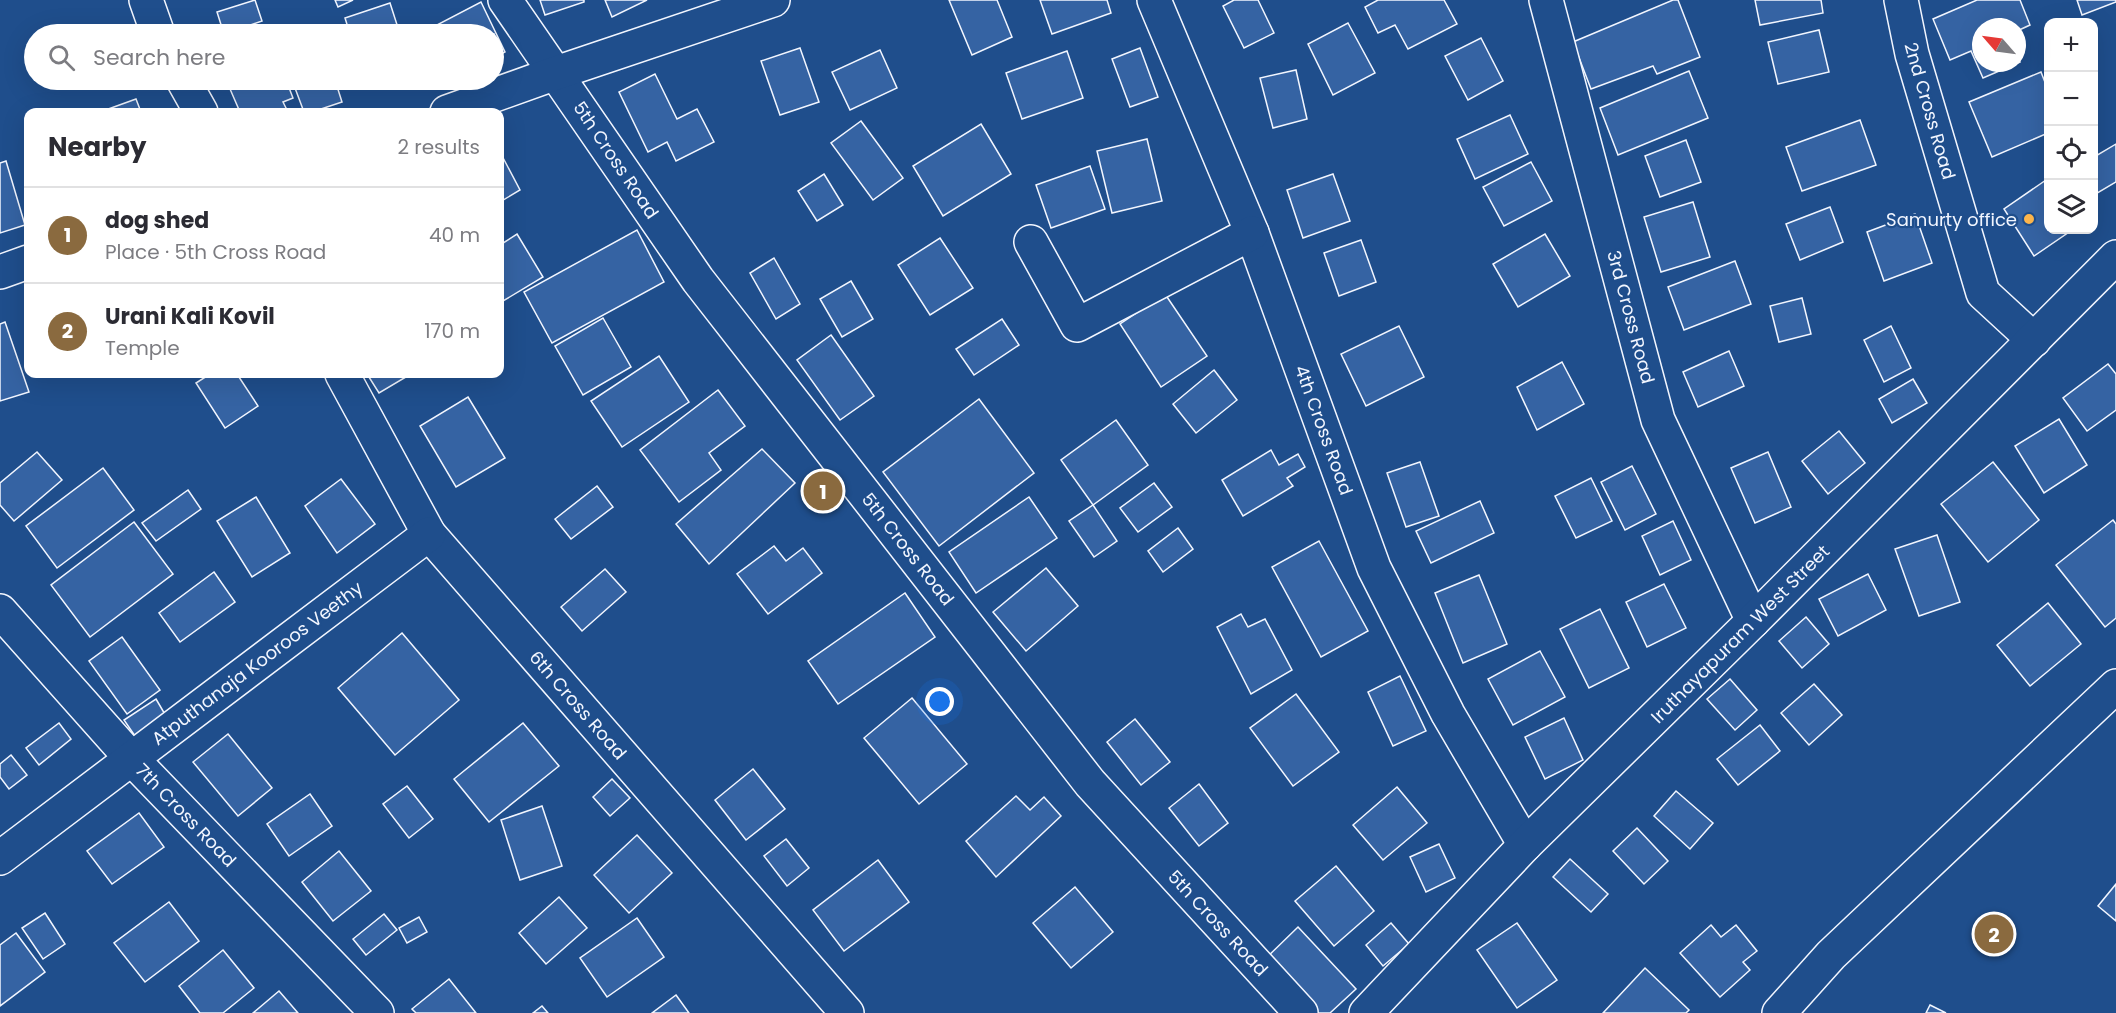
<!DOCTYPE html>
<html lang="en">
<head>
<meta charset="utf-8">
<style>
  body { margin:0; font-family:Poppins,sans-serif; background:#f7f7f7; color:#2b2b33 }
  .controls { position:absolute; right:18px; top:18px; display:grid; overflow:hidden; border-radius:12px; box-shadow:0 6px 24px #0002 }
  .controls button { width:54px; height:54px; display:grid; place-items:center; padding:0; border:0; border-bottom:2px solid #e1e1e2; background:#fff; color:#2b2b33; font:30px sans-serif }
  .compass { position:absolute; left:1972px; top:18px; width:54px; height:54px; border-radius:50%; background:#fff; box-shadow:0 6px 24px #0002; rotate:298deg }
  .you { position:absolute; left:940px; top:702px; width:21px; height:21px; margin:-15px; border:4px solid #fff; border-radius:50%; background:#1a73e8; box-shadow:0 0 0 9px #1a73e833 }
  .badge { display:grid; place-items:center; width:39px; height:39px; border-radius:50%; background:#8a6a3f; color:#fff; font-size:20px; font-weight:700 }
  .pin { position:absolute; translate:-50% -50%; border:3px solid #fff; box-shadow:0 2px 6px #0006 }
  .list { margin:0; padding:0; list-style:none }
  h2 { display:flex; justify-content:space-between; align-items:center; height:78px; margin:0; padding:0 24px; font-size:26px }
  h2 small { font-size:20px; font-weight:400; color:#7c7c81 }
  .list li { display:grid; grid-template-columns:39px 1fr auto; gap:18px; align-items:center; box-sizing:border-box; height:96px; padding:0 24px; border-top:2px solid #e1e1e2 }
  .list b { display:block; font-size:22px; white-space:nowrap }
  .list p { margin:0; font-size:20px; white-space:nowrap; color:#7c7c81 }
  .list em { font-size:20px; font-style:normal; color:#7c7c81 }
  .icon { flex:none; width:33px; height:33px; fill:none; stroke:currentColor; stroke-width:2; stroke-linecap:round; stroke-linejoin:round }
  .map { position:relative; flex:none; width:2116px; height:1013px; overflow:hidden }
  .search { position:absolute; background:#fff; box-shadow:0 6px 24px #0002; left:24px; top:24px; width:480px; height:66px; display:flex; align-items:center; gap:15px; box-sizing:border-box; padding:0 21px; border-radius:33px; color:#7c7c81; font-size:22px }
  .panel { position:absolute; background:#fff; box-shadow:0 6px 24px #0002; left:24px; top:108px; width:480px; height:270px; border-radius:12px }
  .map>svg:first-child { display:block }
  .building { fill:#3563a3; stroke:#f2f6ff; stroke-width:1.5 }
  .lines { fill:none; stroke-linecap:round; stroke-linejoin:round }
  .street-casing { stroke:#f2f6ff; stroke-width:36 }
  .secondary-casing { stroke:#f2f6ff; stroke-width:36 }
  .street { stroke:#1f4e8c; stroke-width:33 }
  .secondary { stroke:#1f4e8c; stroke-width:33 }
  .poi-dot { fill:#ffb74d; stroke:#1f4e8c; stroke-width:2 }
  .labels { text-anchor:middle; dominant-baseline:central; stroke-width:4.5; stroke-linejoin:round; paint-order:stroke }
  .street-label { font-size:18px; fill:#f2f6ff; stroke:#1f4e8c }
  .poi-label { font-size:18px; fill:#f2f6ff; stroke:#1f4e8c; text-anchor:end }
</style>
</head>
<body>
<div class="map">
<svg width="2116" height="1013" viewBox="0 0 2116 1013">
  <rect width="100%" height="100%" fill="#1f4e8c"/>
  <g class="building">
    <path d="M255 0 262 21 224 34 217 12Z"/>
    <path d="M335 0H353L338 7Z"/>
    <path d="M540 0H584V2L545 15Z"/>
    <path d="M605 0H647L612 17Z"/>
    <path d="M949 0H997L1012 37 972 55Z"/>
    <path d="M1040 0H1107L1111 13 1052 34Z"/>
    <path d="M1234 0H1258L1274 33 1244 48 1223 6Z"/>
    <path d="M1378 0H1444L1457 24 1408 49 1395 25 1378 33 1365 7Z"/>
    <path d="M1673 0H1678L1700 57 1657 74 1653 66 1591 89 1573 42Z"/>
    <path d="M1755 0H1821L1823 13 1760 25Z"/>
    <path d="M1977 0H2020L2030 25 2017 31V27H1981V63H2017V55L2020 62 1983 78 1971 51 1950 60 1933 19Z"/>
    <path d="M2077 0H2116V2L2082 15Z"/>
    <path d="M481 2 505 52 494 58V34H437L433 27Z"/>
    <path d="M390 3 400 34H350L345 18Z"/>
    <path d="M1348 23 1375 73 1333 95 1308 44Z"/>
    <path d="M1819 30 1829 72 1778 84 1768 42Z"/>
    <path d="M1481 38 1503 81 1468 100 1445 56Z"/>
    <path d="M800 48 819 102 780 115 761 61Z"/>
    <path d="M1140 48 1158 97 1130 107 1112 59Z"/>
    <path d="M880 50 897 88 850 110 832 72Z"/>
    <path d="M1067 51 1083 98 1022 119 1006 73Z"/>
    <path d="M1296 70 1307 119 1273 128 1260 78Z"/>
    <path d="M1689 71 1708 118 1618 155 1600 108Z"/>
    <path d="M2041 72 2048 90V133L1992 157 1969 102Z"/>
    <path d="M655 74 677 119 697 109 714 142 676 161 667 142 648 152 619 92Z"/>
    <path d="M86 80H110L88 87Z"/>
    <path d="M252 80H286L293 98 283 102 288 112H240L230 89Z"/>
    <path d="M292 80H335L342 102 312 112H304Z"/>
    <path d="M136 99 141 112H100Z"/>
    <path d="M1510 115 1528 154 1475 179 1457 139Z"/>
    <path d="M1860 120 1876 165 1802 191 1786 147Z"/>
    <path d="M861 121 903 178 873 200 831 143Z"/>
    <path d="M981 124 1011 174 943 216 913 166Z"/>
    <path d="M1147 139 1162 201 1112 213 1097 151Z"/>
    <path d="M1686 140 1701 182 1660 197 1645 156Z"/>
    <path d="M2116 144V182L2094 195V157Z"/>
    <path d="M500 152 520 190 500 202Z"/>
    <path d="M6 161 25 225 0 233V163Z"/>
    <path d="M1531 162 1552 201 1504 226 1483 187Z"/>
    <path d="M1090 166 1105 209 1051 228 1036 185Z"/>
    <path d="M824 174 843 205 817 221 798 191Z"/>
    <path d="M1333 174 1350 221 1303 238 1287 190Z"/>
    <path d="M2046 180 2048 184V230H2072L2034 256 2004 209Z"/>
    <path d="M1693 202 1710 257 1661 272 1644 217Z"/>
    <path d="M1830 207 1843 242 1800 260 1786 224Z"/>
    <path d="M1915 214 1932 263 1884 281 1867 232Z"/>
    <path d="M637 230 664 282 552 343 524 292Z"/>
    <path d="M517 234 543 277 503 301 500 295V245Z"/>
    <path d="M1545 234 1570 276 1518 307 1493 264Z"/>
    <path d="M940 238 973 288 930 315 898 265Z"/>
    <path d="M1361 240 1376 282 1339 296 1324 253Z"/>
    <path d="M774 258 800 304 776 319 750 273Z"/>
    <path d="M1735 261 1751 304 1684 330 1668 287Z"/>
    <path d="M851 281 873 319 842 337 820 299Z"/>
    <path d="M1165 294 1207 356 1161 387 1120 324Z"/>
    <path d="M1802 298 1811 334 1779 342 1770 306Z"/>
    <path d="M603 318 631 367 583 395 555 346Z"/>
    <path d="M1002 319 1019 345 974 375 956 349Z"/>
    <path d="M5 322 29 392 0 401V324Z"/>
    <path d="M1399 326 1424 377 1366 406 1341 354Z"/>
    <path d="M1891 326 1911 368 1884 382 1864 340Z"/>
    <path d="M831 335 874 396 840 420 797 360Z"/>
    <path d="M1729 351 1744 386 1698 407 1683 372Z"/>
    <path d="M659 356 689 402 622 447 591 401Z"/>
    <path d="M1562 362 1584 404 1537 430 1517 387Z"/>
    <path d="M2108 364 2116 374V410L2087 431 2063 398Z"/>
    <path d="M1214 370 1237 400 1196 433 1173 404Z"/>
    <path d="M210 374H237L258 406 225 428 196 383Z"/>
    <path d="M367 374H411L379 393Z"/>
    <path d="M1913 379 1927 403 1892 423 1879 399Z"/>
    <path d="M718 390 745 426 709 453 721 470 679 502 640 450Z"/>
    <path d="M468 397 505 458 456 487 420 426Z"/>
    <path d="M979 399 1034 473 939 546 883 472Z"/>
    <path d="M2059 419 2087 465 2044 493 2015 446Z"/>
    <path d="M1116 420 1148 465 1093 505 1061 460Z"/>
    <path d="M1839 431 1865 463 1828 494 1802 461Z"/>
    <path d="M762 449 795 483 709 564 676 524Z"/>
    <path d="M1271 450 1279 465 1298 454 1305 467 1287 478 1293 486 1243 516 1222 480Z"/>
    <path d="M37 452 62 480 14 521 0 505V483Z"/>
    <path d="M1768 452 1791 507 1755 523 1731 468Z"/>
    <path d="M1420 462 1439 516 1406 527 1387 473Z"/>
    <path d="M1993 462 2039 520 1988 562 1941 504Z"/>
    <path d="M1632 466 1656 514 1625 530 1601 482Z"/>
    <path d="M103 468 134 510 57 568 26 526Z"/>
    <path d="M828 472 843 492 817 511 802 490Z"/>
    <path d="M1591 478 1612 521 1576 538 1555 496Z"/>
    <path d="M341 479 375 524 337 553 305 506Z"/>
    <path d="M1154 483 1172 507 1138 532 1120 508Z"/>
    <path d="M597 486 613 507 571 539 555 519Z"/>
    <path d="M188 490 201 509 156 541 142 523Z"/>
    <path d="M256 497 290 553 252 577 217 521Z"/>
    <path d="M1029 497 1057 538 976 593 949 552Z"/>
    <path d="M1480 501 1494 533 1431 563 1416 531Z"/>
    <path d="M1093 505 1117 541 1094 557 1069 521Z"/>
    <path d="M2113 520 2116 524V618L2105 627 2056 565Z"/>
    <path d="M1673 521 1691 560 1660 575 1642 536Z"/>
    <path d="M134 522 173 574 90 637 51 585Z"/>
    <path d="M1178 528 1193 549 1163 572 1148 551Z"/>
    <path d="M1937 535 1960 602 1919 616 1895 549Z"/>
    <path d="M1319 541 1368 631 1321 657 1272 567Z"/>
    <path d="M774 546 786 561 803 548 822 573 768 614 737 574Z"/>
    <path d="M1046 568 1078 606 1026 651 993 612Z"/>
    <path d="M605 569 626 592 582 631 561 607Z"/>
    <path d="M214 572 235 602 180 642 159 613Z"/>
    <path d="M1868 574 1886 610 1838 636 1819 599Z"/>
    <path d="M1479 575 1507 644 1463 663 1435 593Z"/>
    <path d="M1664 584 1686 628 1647 647 1626 602Z"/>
    <path d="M905 593 935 637 838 704 808 661Z"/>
    <path d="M2048 603 2081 644 2030 686 1997 645Z"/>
    <path d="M1600 609 1629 668 1589 688 1560 629Z"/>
    <path d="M1241 614 1248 627 1265 619 1292 670 1251 694 1217 627Z"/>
    <path d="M1806 617 1829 644 1802 668 1779 641Z"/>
    <path d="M402 633 459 700 395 755 338 688Z"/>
    <path d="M122 637 160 690 127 714 89 661Z"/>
    <path d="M1540 651 1565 697 1513 725 1488 679Z"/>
    <path d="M1400 676 1426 731 1393 746 1368 692Z"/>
    <path d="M1730 679 1757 710 1735 730 1707 699Z"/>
    <path d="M1814 684 1842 715 1809 745 1781 713Z"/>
    <path d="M1296 694 1339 752 1293 786 1250 728Z"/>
    <path d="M912 698 967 764 919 804 864 738Z"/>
    <path d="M156 699 166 716 135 736 124 720Z"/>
    <path d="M1564 718 1583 760 1545 779 1525 737Z"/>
    <path d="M1135 719 1170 762 1141 785 1107 742Z"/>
    <path d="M59 723 71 739 39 765 26 748Z"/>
    <path d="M523 723 559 766 489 822 454 779Z"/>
    <path d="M1760 725 1780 751 1738 785 1717 759Z"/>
    <path d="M228 734 272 788 238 816 193 762Z"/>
    <path d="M11 755 27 775 9 789 0 777V764Z"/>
    <path d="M753 769 785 809 746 840 715 800Z"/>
    <path d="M612 779 630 798 610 816 593 797Z"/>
    <path d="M1199 784 1228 823 1199 846 1169 808Z"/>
    <path d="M407 786 433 819 409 838 383 804Z"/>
    <path d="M1397 787 1427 823 1383 860 1353 825Z"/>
    <path d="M1676 791 1713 823 1690 849 1654 816Z"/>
    <path d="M310 794 332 826 289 856 267 824Z"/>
    <path d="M1016 796 1030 810 1044 797 1061 816 996 877 966 841Z"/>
    <path d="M542 806 562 866 520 880 501 820Z"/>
    <path d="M139 813 164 847 112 884 87 851Z"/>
    <path d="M1637 828 1668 861 1644 884 1613 851Z"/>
    <path d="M637 835 672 873 629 913 594 875Z"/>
    <path d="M786 839 809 868 787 886 764 856Z"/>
    <path d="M1439 844 1455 878 1426 892 1410 857Z"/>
    <path d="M339 851 371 891 333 921 302 882Z"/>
    <path d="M1570 859 1608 894 1591 912 1553 877Z"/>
    <path d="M878 860 909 902 844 951 813 910Z"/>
    <path d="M1336 866 1374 911 1334 946 1295 901Z"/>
    <path d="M2116 884V921L2098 906Z"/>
    <path d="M1075 887 1113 932 1071 968 1033 923Z"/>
    <path d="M559 897 587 928 546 964 519 933Z"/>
    <path d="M169 902 199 941 145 982 114 943Z"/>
    <path d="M45 913 65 944 43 959 22 928Z"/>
    <path d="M384 914 397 930 366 955 353 939Z"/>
    <path d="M419 917 427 932 407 943 399 928Z"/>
    <path d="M637 918 664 957 607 997 580 958Z"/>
    <path d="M1391 923 1409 944 1383 966 1366 945Z"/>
    <path d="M1517 923 1557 980 1517 1008 1477 950Z"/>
    <path d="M1711 925 1721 937 1736 925 1757 951 1743 962 1750 970 1720 997 1680 953Z"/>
    <path d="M1298 927 1356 989 1330 1013H1302L1258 966Z"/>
    <path d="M16 933 45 972 0 1006V945Z"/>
    <path d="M223 950 254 988 223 1013H200L179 986Z"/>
    <path d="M1645 968 1689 1010 1686 1013H1603Z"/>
    <path d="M449 979 476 1013H416L412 1009Z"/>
    <path d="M279 991 298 1013H253Z"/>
    <path d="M676 995 689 1013H652Z"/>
    <path d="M1930 1005 1946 1013H1926Z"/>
    <path d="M542 1006 548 1013H533Z"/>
  </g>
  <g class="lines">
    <defs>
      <g id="street">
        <path d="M146 0 158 34"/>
        <path d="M505 0 698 280 1090 783 1301 1013"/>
        <path d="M1154 0 1252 233 1374 568 1448 714 1525 845"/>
        <path d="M1546 0 1658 420 1753 621"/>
        <path d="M1901 0 1912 54 1983 293 2034 340"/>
        <path d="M183 80 201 112"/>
        <path d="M447 112 556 73 773 0"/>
        <path d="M1031 242 1077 325 1252 233"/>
        <path d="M0 272 28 262"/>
        <path d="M342 374 429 534 847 1013"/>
        <path d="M0 611 131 758 377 1013"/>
        <path d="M0 858 429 534"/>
        <path d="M1779 1013 1831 955 2116 686"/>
      </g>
      <path id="secondary" d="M1366 1013 1525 845 1753 621 2116 257"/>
    </defs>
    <use href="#street" class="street-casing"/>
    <use href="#secondary" class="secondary-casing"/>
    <use href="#street" class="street"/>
    <use href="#secondary" class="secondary"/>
  </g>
  <circle class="poi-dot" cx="2029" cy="219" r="6"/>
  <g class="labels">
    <g class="street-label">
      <text transform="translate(1930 111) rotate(74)">2nd Cross Road</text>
      <text transform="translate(616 160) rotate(56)">5th Cross Road</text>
      <text transform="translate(1631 317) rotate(75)">3rd Cross Road</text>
      <text transform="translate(1324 430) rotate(70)">4th Cross Road</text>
      <text transform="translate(908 549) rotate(52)">5th Cross Road</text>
      <text transform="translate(1740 634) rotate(-45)">Iruthayapuram West Street</text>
      <text transform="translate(257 663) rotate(-37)">Atputhanaja Kooroos Veethy</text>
      <text transform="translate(578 705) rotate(49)">6th Cross Road</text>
      <text transform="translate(186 815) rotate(46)">7th Cross Road</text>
      <text transform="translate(1218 923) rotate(47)">5th Cross Road</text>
    </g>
    <g class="poi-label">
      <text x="2017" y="219">Samurty office</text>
    </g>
  </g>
</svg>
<div class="controls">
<button>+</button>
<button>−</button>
<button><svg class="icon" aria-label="locate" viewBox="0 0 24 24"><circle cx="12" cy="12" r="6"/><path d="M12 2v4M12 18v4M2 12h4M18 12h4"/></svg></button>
<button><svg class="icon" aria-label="layers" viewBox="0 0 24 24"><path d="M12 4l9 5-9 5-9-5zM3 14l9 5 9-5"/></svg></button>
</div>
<svg class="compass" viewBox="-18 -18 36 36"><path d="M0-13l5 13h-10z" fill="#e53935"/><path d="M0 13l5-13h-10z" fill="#7c7c81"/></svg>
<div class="you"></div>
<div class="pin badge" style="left:823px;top:491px">1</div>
<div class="pin badge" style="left:1994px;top:934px">2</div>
<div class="search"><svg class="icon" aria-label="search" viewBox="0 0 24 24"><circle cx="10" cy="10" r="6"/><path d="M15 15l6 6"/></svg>Search here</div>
<section class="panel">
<h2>Nearby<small>2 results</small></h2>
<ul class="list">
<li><span class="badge">1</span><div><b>dog shed</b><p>Place · 5th Cross Road</p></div><em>40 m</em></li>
<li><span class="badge">2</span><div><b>Urani Kali Kovil</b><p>Temple</p></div><em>170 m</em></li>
</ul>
</section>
</div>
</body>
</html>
